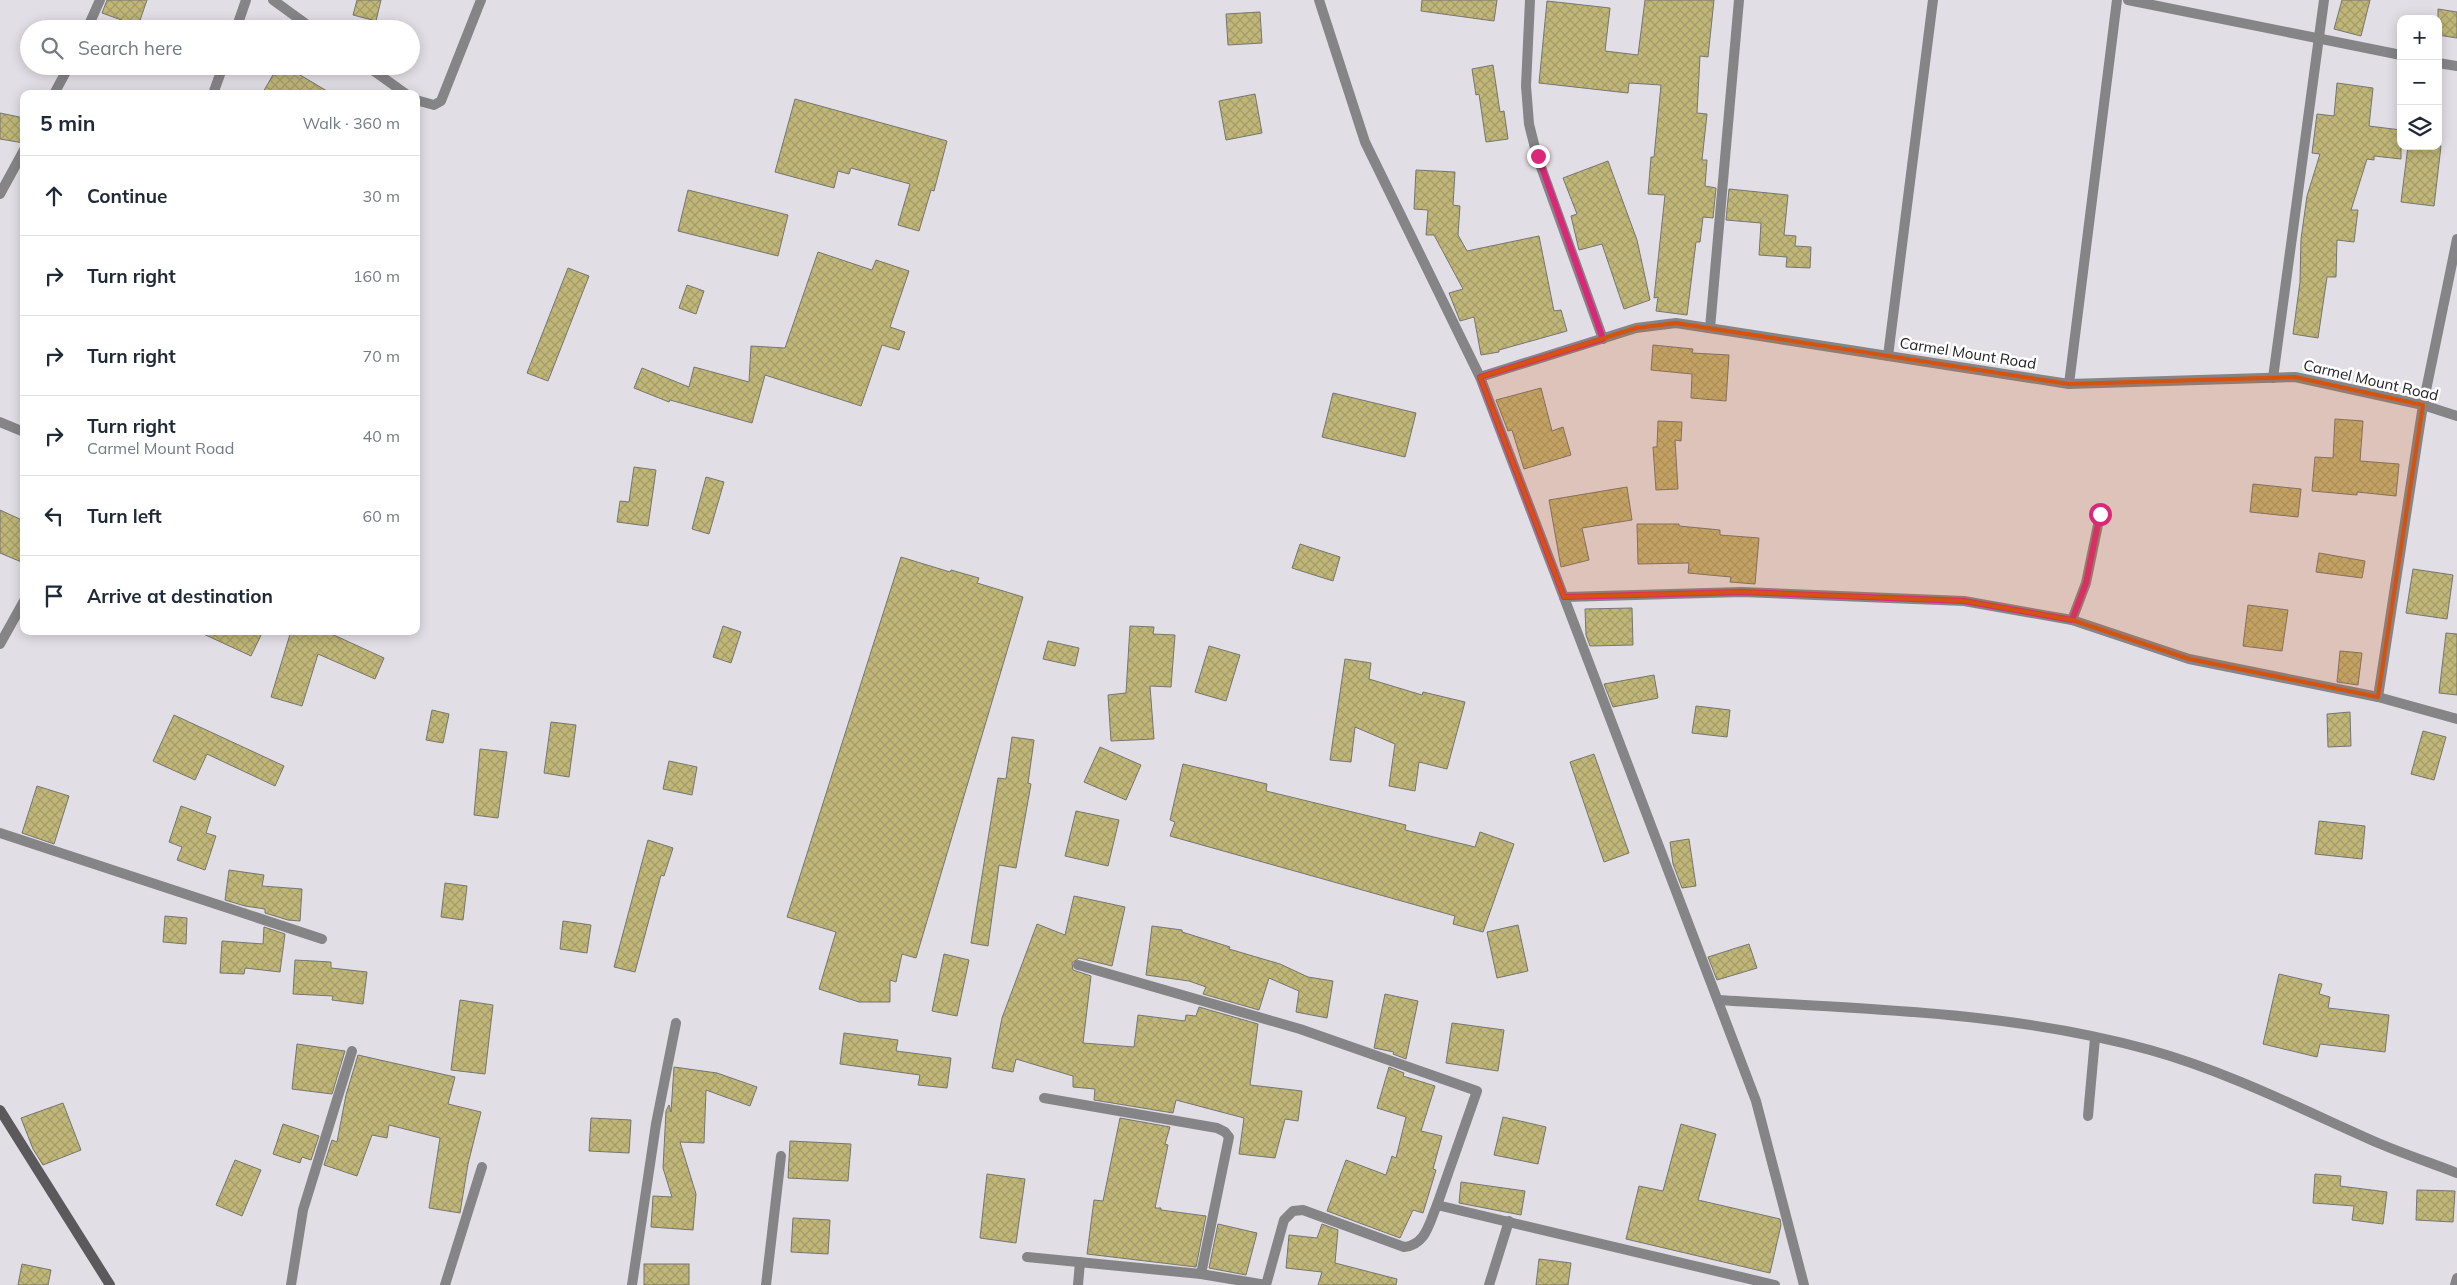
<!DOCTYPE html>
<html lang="en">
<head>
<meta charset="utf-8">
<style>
  body { margin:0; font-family:Mulish,sans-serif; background:#f6f6f7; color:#1f2937 }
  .controls { position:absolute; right:15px; top:15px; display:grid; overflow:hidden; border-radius:10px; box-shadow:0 2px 12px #0003 }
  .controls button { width:45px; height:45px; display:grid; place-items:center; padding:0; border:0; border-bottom:1px solid #e0e1e3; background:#fff; color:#1f2937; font:25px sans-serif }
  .stop { position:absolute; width:15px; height:15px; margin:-11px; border:4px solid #db2777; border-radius:50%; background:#fff }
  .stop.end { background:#db2777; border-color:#fff; box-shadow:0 1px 5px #0008 }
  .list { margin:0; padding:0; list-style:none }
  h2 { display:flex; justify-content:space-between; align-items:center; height:65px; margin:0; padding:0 20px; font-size:21px }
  h2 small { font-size:16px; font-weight:400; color:#747a83 }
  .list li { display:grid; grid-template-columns:32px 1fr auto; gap:15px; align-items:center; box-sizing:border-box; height:80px; padding:0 20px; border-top:1px solid #e0e1e3 }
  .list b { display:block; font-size:19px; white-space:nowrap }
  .list p { margin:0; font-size:16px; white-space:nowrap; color:#747a83 }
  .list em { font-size:16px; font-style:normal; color:#747a83 }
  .icon { flex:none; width:28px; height:28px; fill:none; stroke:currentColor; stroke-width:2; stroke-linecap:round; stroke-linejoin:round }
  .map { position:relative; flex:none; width:2457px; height:1285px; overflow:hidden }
  .search { position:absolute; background:#fff; box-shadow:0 2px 12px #0003; left:20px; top:20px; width:400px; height:55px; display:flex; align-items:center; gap:12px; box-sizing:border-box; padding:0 18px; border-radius:28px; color:#747a83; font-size:19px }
  .panel { position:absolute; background:#fff; box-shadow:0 2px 12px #0003; left:20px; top:90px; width:400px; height:545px; border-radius:10px }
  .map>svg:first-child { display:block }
  .building { fill:url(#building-cross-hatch); stroke:#767570 }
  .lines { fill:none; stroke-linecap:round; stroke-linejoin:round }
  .minor { stroke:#858487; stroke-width:10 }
  .tertiary { stroke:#858487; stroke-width:10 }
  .secondary { stroke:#5b595c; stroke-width:10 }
  .route { stroke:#db2777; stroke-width:6 }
  .marked { fill:#d4530e; fill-opacity:0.2; stroke:#d4530e; stroke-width:4; stroke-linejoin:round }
  .labels { text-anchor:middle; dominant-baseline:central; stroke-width:5; stroke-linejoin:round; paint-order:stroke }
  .street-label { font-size:15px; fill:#222124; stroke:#fff }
</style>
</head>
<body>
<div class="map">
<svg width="2457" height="1285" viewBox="0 0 2457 1285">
  <defs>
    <pattern id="building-cross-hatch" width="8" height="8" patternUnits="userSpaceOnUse" patternTransform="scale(1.25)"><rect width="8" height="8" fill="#bfb678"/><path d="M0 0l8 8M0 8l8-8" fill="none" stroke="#a49c68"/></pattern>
  </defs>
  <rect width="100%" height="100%" fill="#e1dfe5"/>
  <g class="building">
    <path d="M107 0H147L138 26 102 13Z"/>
    <path d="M357 0H381L376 21 353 15Z"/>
    <path d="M1422 0H1497L1494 21 1421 11Z"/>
    <path d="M1645 0H1714L1708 57 1700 56 1697 113 1707 114 1702 160H1707L1705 186 1716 188 1713 218 1703 217 1700 242H1696L1687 315 1656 311 1658 297 1654 298 1665 195 1648 194 1651 157H1654L1661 85 1629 83 1628 93 1539 83 1547 1 1610 8 1605 51 1638 55Z"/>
    <path d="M2342 0H2370L2361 36 2334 29Z"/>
    <path d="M2438 9 2457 12V38L2438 35Z"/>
    <path d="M1260 12 1262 43 1228 45 1226 14Z"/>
    <path d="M1493 65 1500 112 1504 111 1508 139 1486 142 1479 94 1476 95 1472 69Z"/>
    <path d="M278 66H285L332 94H262Z"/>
    <path d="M2337 83 2373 88 2369 126 2401 130V159L2374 156V160L2367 159 2351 210H2358L2354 242 2337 240 2336 277H2327L2318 338 2293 334 2300 282 2301 239 2307 196 2320 154 2312 153 2317 114 2334 116Z"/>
    <path d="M1255 94 1262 133 1226 140 1219 101Z"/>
    <path d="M795 99 947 141 934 191 931 190 919 231 898 225 910 184 851 168 849 174 838 171 834 188 775 172Z"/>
    <path d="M0 113 24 118V143L0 139Z"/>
    <path d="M2408 146H2441L2434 206 2401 202Z"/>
    <path d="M1608 161 1637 240 1650 300 1624 309 1602 244 1579 250 1571 216 1577 214 1563 178Z"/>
    <path d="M1416 170 1455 172 1453 205 1460 206 1458 235 1467 251 1539 236 1554 311 1561 310 1567 331 1499 350V352L1481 355 1474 317 1460 321 1449 293 1463 289 1434 235H1426L1428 210 1414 209Z"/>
    <path d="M1729 189 1788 195 1784 235 1796 236 1795 246 1811 247 1810 268 1786 267 1787 257 1759 255 1761 223 1726 220Z"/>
    <path d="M688 190 788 215 778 256 678 231Z"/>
    <path d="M818 252 872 270 876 260 909 271 890 327 905 332 899 350 882 345 861 406 765 375 752 423 670 400 669 402 634 388 642 368 689 387 694 367 749 382 751 346 785 348Z"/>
    <path d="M568 268 589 276 548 381 527 373Z"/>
    <path d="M687 285 704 291 696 314 679 308Z"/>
    <path d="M1653 345 1693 349 1692 353 1729 355 1726 401 1691 398 1692 374 1651 370Z"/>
    <path d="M1541 388 1552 431 1563 427 1571 455 1524 469 1512 430 1508 431 1496 400Z"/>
    <path d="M1333 393 1416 413 1405 457 1322 437Z"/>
    <path d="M2335 419 2363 421 2360 461 2399 464 2396 496 2357 492V495L2312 491 2315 457 2333 458Z"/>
    <path d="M1658 421 1682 422 1681 441 1675 440 1678 489 1656 490 1653 447H1657Z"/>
    <path d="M634 467 656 470 648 526 617 522 620 501 629 502Z"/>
    <path d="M706 477 724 482 709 534 692 529Z"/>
    <path d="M2253 484 2301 489 2298 517 2250 512Z"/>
    <path d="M1627 487 1632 520 1582 528 1589 560 1561 567 1549 500Z"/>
    <path d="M0 510 24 521V563L0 553Z"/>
    <path d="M1637 524H1679V526L1720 530V535L1759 538 1755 584 1730 582 1731 577 1688 573 1689 563 1638 564Z"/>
    <path d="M1300 544 1340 557 1333 581 1292 568Z"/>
    <path d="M2319 553 2365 561 2362 578 2316 572Z"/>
    <path d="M901 557 950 572 951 570 979 578 977 583 1023 597 916 958 902 954 896 982 890 980V1002H859L819 989 836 932 787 917Z"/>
    <path d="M2413 569 2453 575 2447 619 2406 613Z"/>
    <path d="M2248 605 2288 610 2282 651 2243 646Z"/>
    <path d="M1632 608 1633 645 1590 646 1586 635 1585 609Z"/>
    <path d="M723 626 741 632 731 663 713 657Z"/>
    <path d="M1130 626 1154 627 1153 634 1175 635 1171 687 1150 686 1154 739 1111 741 1108 695 1126 693Z"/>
    <path d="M197 631H263L251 656Z"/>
    <path d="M291 631H325L384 658 375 679 318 654 302 706 271 697Z"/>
    <path d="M2446 633 2457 634V695L2439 693Z"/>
    <path d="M1048 641 1079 648 1075 666 1043 659Z"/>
    <path d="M1209 646 1240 655 1226 701 1195 692Z"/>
    <path d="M2340 651 2362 653 2358 685 2337 682Z"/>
    <path d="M1345 659 1371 663 1369 679 1422 695 1423 692 1465 702 1447 769 1419 762 1415 791 1389 786 1395 744 1355 727 1351 762 1330 760Z"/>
    <path d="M1654 675 1658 698 1613 707 1604 684Z"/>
    <path d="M1696 706 1730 710 1727 737 1692 733Z"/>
    <path d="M432 710 449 714 443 743 426 740Z"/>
    <path d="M2350 712 2351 746 2328 747 2327 714Z"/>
    <path d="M174 715 284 766 275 786 207 754 195 780 153 761Z"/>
    <path d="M551 722 576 725 569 777 544 773Z"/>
    <path d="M2423 731 2446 737 2434 780 2411 774Z"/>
    <path d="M1012 737 1034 740 1028 783 1031 784 1016 868 999 865 988 946 971 943 998 778 1006 779Z"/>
    <path d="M1100 747 1141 765 1126 800 1084 782Z"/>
    <path d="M480 749 507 752 498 818 474 815Z"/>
    <path d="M1594 754 1629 853 1604 862 1570 762Z"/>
    <path d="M669 761 697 767 692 795 663 789Z"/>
    <path d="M1183 764 1267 784 1266 791 1406 825 1405 830 1475 847 1480 832 1514 844 1483 932 1453 924 1455 916 1170 836 1175 822 1170 820Z"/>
    <path d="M37 786 69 796 54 844 22 833Z"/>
    <path d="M181 806 211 817 206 833 216 836 205 870 177 860 182 847 169 842Z"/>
    <path d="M1076 811 1119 820 1108 866 1065 856Z"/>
    <path d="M2319 821 2365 826 2362 859 2315 854Z"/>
    <path d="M1689 839 1696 886 1682 888 1673 864 1670 842Z"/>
    <path d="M648 840 673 848 664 876 661 875 635 972 614 967Z"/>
    <path d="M229 870 264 875 262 886 302 889 300 921 288 920 265 913V909L245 906 225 900Z"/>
    <path d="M445 883 467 886 463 920 441 917Z"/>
    <path d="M1074 896 1125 907 1112 966 1079 958 1072 963 1073 970 1091 976 1083 1043 1134 1047 1138 1015 1185 1021 1186 1015 1196 1016 1199 1007 1258 1024 1250 1085 1302 1091 1298 1121 1285 1119 1275 1158 1239 1154 1244 1118 1176 1100 1173 1113 1094 1100 1095 1089 1073 1087V1076L1016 1059 1013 1072 992 1068 1002 1018 1037 924 1065 935Z"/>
    <path d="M165 916 187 918 186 944 163 942Z"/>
    <path d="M563 921 591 925 587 953 560 949Z"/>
    <path d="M1518 925 1528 971 1497 978 1487 932Z"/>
    <path d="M1152 926 1182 930V932L1230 947 1229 949 1280 964 1308 977 1333 981 1327 1018 1296 1012 1299 991 1269 978 1259 1010 1203 994 1206 987 1189 981 1146 975Z"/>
    <path d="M264 927 285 934 280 972 245 968 244 974 220 973 222 941 263 944Z"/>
    <path d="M1749 944 1757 968 1717 980 1708 957Z"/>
    <path d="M944 954 969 960 957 1016 932 1011Z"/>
    <path d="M295 960 331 962V968L367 972 363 1004 332 1000 333 996 293 994Z"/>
    <path d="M2279 974 2322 984 2319 994 2330 997 2328 1008 2389 1015 2385 1052 2320 1044 2317 1057 2263 1044Z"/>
    <path d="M1385 994 1418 1001 1406 1059 1393 1054 1394 1052 1374 1048Z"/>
    <path d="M460 1000 493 1005 485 1074 451 1070Z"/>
    <path d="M1452 1023 1504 1030 1498 1071 1446 1063Z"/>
    <path d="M844 1033 898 1040 896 1051 951 1058 947 1088 918 1085 920 1075 840 1064Z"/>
    <path d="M297 1044 345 1051 332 1094 292 1089Z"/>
    <path d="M358 1055 455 1077 448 1104 481 1112 468 1164 460 1213 429 1208 440 1138 389 1125 387 1138 372 1135 357 1176 324 1165 332 1140 337 1142 346 1095Z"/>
    <path d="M674 1067 717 1073 757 1087 750 1106 706 1090 704 1143 680 1142 696 1194 693 1230 651 1227 653 1196 672 1197 663 1168 666 1111 669 1105 671 1112Z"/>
    <path d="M1389 1067 1404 1073 1403 1076 1435 1086 1421 1131 1442 1136 1433 1169 1436 1170 1423 1213 1413 1210 1400 1238 1327 1211 1346 1160 1386 1175 1392 1156 1396 1158 1406 1117 1377 1108Z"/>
    <path d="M63 1103 81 1150 43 1165 33 1149 21 1118Z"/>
    <path d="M1503 1117 1546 1127 1538 1164 1494 1155Z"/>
    <path d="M591 1118 631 1120 629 1153 589 1151Z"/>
    <path d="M1120 1118 1170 1127 1165 1144 1168 1145 1155 1208H1161V1210L1206 1216 1196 1267 1087 1254 1094 1200 1103 1201Z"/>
    <path d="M283 1124 319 1136 311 1160 302 1157 300 1163 273 1154Z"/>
    <path d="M1681 1124 1716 1134 1698 1200 1780 1219 1781 1225 1770 1273 1626 1239 1639 1186 1663 1191Z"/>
    <path d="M790 1141 851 1144 848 1181 788 1178Z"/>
    <path d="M235 1160 261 1170 242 1216 216 1205Z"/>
    <path d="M987 1174 1025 1179 1016 1243 980 1238Z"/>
    <path d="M2315 1174 2341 1176 2340 1186 2387 1192 2383 1224 2352 1220 2354 1206 2313 1203Z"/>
    <path d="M1461 1182 1525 1191 1521 1215 1459 1203Z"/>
    <path d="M2417 1190 2455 1191 2453 1222 2416 1220Z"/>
    <path d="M793 1218 830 1220 828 1254 791 1252Z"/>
    <path d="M1218 1224 1257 1233 1246 1275 1209 1268Z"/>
    <path d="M1322 1224 1338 1230 1335 1263 1397 1279 1396 1285H1318L1322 1272 1286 1268 1289 1235 1317 1238Z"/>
    <path d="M1539 1259 1571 1263 1568 1285H1536Z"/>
    <path d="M22 1264 51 1270 48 1285H18Z"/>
    <rect x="644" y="1264" width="45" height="21"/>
  </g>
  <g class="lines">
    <g class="minor">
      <path d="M273 0 313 29"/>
      <path d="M1530 0 1526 86 1529 124 1537 156 1603 339"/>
      <path d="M2128 0 2401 55"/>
      <path d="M87 29 100 0"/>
      <path d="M236 29 246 0"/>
      <path d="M2438 63 2457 66"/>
      <path d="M367 66 406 94"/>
      <path d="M54 94 69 66"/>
      <path d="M213 94 223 66"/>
      <path d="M416 100 434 105 441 101 481 0"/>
      <path d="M0 194 24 150"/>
      <path d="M1710 328 1739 0"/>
      <path d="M1888 356 1933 0"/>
      <path d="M1480 377 1636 328 1676 323 2069 384 2295 377 2423 405 2457 416"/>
      <path d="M2273 378 2324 0"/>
      <path d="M2069 384 2117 0"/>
      <path d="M0 422 24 432"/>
      <path d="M1564 597 1742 592 1964 601 2072 620 2189 659 2378 697 2457 719"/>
      <path d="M2072 620 2086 583 2100 515"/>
      <path d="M0 644 24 601"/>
      <path d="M2378 697 2423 405 2457 239"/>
      <path d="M0 833 322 939"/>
      <path d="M1078 965 1300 1029 1477 1091 1437 1205 1775 1285"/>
      <path d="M1718 1000C1862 1009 2010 1011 2150 1050 2229 1072 2303 1110 2378 1143 2404 1154 2431 1163 2457 1173"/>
      <path d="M1044 1098 1217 1128 1225 1132 1229 1137 1201 1274"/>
      <path d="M2088 1116 2095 1038"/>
      <path d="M1027 1257 1201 1274 1266 1285"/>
      <path d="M291 1285 303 1210 352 1051"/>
      <path d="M445 1285 482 1167"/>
      <path d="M632 1285 656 1124 676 1023"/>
      <path d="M766 1285 781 1156"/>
      <path d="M1078 1285 1080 1262"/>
      <path d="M1266 1285 1284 1220 1293 1211 1303 1210 1404 1247C1426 1245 1429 1223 1437 1205"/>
      <path d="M1489 1285 1509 1221"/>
      <path d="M2455 1285 2457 1278"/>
    </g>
    <path class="tertiary" d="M1319 0 1365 142 1480 377 1756 1101 1804 1285"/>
    <path class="secondary" d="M0 1110 110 1285"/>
  </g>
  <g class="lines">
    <path class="route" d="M1538 156 1603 339 1480 377 1564 597 1742 592 1964 601 2072 620 2086 583 2100 514"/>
  </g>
  <path class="marked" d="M1676 323 2069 384 2295 377 2423 405 2378 697 2189 659 2072 620 1964 601 1742 592 1564 597 1480 377 1636 328Z"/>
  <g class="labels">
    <g class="street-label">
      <text transform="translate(1968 353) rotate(9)">Carmel Mount Road</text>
      <text transform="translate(2371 380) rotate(13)">Carmel Mount Road</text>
    </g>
  </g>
</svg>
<div class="controls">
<button>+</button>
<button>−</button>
<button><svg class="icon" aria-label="layers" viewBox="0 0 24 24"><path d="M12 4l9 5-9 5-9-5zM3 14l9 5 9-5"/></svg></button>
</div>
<div class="stop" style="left:2100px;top:514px"></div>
<div class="stop end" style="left:1538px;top:156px"></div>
<div class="search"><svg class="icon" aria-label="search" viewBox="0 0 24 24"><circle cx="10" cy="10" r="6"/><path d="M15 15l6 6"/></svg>Search here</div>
<section class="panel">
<h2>5 min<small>Walk · 360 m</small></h2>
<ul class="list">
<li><svg class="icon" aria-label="ahead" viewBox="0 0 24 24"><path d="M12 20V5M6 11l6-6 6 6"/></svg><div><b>Continue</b></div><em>30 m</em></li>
<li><svg class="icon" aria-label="right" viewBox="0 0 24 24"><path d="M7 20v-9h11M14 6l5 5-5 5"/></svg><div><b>Turn right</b></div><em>160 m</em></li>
<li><svg class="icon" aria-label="right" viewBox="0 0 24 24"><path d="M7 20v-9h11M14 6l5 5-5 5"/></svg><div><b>Turn right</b></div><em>70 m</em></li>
<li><svg class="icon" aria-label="right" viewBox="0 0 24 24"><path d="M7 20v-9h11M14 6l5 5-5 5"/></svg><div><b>Turn right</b><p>Carmel Mount Road</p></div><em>40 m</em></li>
<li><svg class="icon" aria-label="left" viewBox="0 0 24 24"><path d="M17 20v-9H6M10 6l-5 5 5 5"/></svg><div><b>Turn left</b></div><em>60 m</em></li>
<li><svg class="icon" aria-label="arrive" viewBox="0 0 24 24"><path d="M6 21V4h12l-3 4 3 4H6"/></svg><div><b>Arrive at destination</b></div></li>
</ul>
</section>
</div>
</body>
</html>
